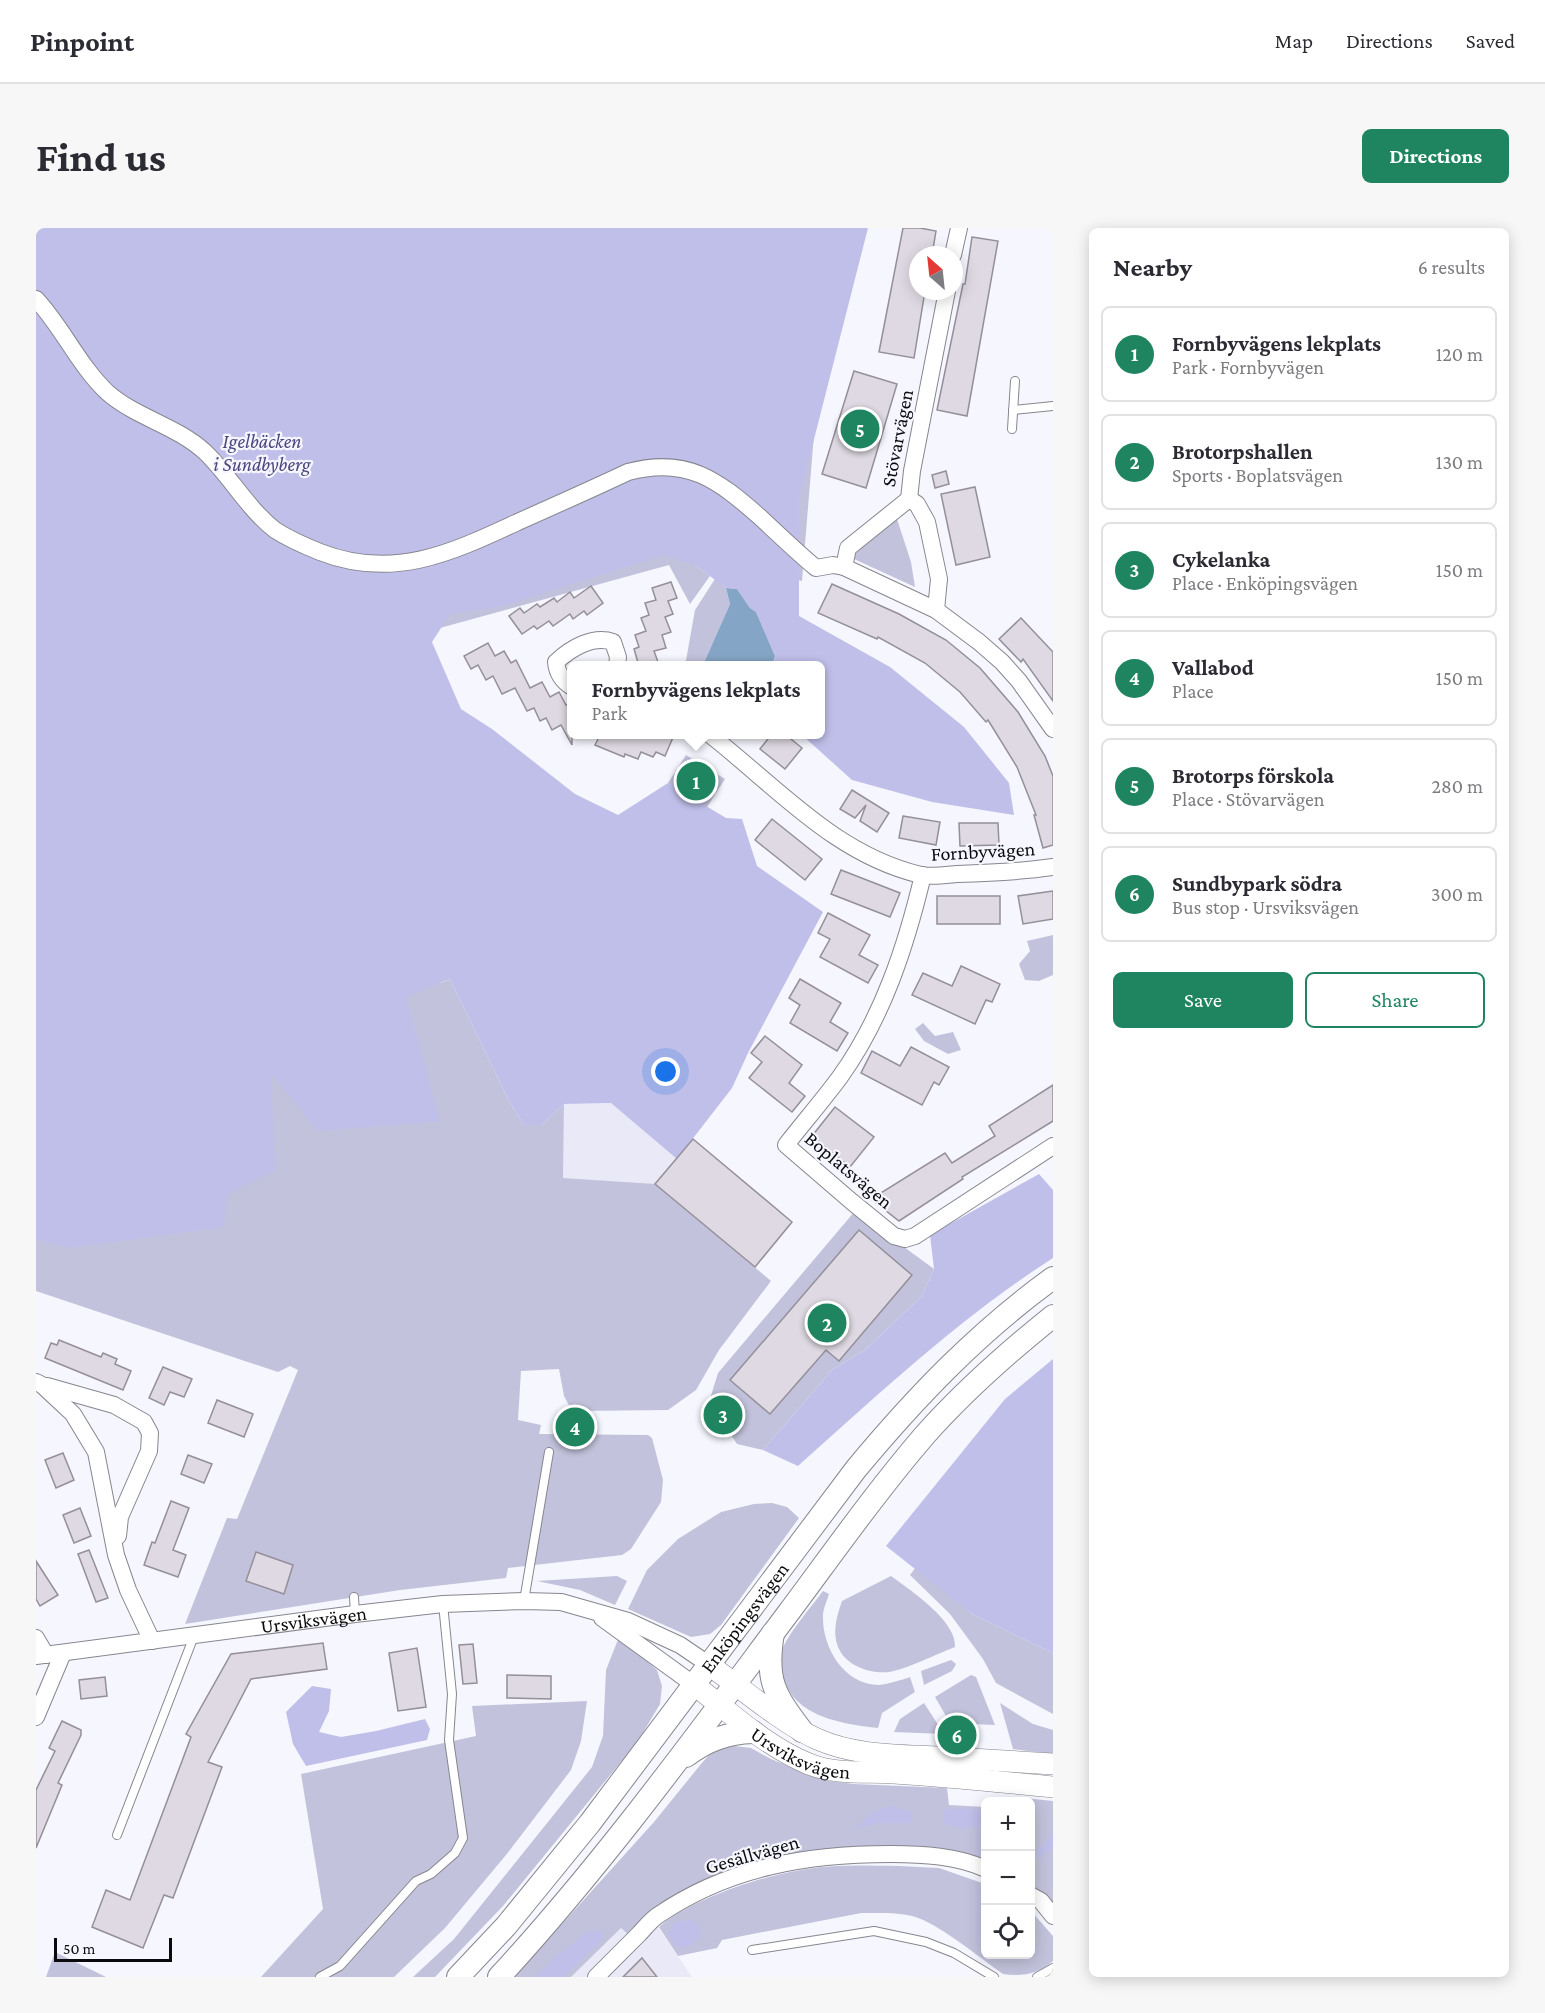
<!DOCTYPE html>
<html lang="en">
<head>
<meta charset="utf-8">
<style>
  body { margin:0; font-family:"Crimson Pro",serif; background:#f7f7f7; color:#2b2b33 }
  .controls { position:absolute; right:18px; bottom:18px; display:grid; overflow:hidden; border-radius:9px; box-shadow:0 3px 15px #0003 }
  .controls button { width:54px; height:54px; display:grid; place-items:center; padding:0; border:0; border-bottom:2px solid #e1e1e2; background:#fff; color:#2b2b33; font:30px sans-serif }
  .compass { position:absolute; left:873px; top:18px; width:54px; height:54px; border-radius:50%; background:#fff; box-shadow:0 3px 15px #0003; rotate:333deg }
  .scale { position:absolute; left:18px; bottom:15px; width:118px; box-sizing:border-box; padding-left:6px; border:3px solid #0b0b0e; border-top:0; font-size:16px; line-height:21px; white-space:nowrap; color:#0b0b0e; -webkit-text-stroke:4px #f6f6ff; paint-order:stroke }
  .you { position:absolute; left:630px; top:844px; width:21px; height:21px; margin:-15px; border:4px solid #fff; border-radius:50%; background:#1a73e8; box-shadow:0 0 0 9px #1a73e833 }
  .badge { display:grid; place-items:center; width:39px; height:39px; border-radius:50%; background:#1f8560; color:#fff; font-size:20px; font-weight:700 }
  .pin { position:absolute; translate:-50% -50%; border:3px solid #fff; box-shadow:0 2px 6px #0006 }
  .popup { position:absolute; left:531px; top:433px; width:258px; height:78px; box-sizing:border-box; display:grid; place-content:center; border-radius:9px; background:#fff; filter:drop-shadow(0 2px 4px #0005); font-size:20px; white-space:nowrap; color:#7c7c81 }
  .popup b { font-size:22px; color:#2b2b33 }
  .popup::after { content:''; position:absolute; left:50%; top:100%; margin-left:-12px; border:12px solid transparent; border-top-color:#fff }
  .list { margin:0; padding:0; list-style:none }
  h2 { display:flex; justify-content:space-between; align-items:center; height:78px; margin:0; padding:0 24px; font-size:26px }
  h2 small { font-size:20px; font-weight:400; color:#7c7c81 }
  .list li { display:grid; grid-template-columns:39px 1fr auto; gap:18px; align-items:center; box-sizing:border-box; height:96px; margin:0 12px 12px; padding:0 12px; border:2px solid #e1e1e2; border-radius:9px }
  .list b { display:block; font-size:22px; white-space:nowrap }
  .list p { margin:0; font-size:20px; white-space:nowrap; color:#7c7c81 }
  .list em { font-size:20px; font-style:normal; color:#7c7c81 }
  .actions { display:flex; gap:12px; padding:18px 24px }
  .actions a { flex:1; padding:14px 0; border:2px solid #1f8560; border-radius:9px; text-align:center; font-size:21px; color:#1f8560 }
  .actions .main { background:#1f8560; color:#fff }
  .icon { flex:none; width:33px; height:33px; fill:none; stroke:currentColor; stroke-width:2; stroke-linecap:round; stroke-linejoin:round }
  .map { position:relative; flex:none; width:1017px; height:1749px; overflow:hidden; border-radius:9px }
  header { display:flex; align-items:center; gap:36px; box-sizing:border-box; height:84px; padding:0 30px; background:#fff; border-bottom:2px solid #e1e1e2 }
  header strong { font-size:28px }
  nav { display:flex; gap:33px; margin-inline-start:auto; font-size:21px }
  .intro { display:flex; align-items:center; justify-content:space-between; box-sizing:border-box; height:144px; padding:0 36px }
  h1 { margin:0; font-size:42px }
  .button { padding:15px 27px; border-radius:9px; background:#1f8560; color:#fff; font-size:21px; font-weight:700 }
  main { display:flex; gap:36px; padding:0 36px }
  aside { flex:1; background:#fff; border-radius:9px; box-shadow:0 3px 15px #0003 }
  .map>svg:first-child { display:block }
  .built { fill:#e9e9f7 }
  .green { fill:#c2c2dc }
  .forest { fill:#c0bfe9 }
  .water { fill:#84a5c5 }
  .building { fill:#ded9e2; stroke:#948f98; stroke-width:1.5 }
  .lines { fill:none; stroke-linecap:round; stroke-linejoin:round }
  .service-casing { stroke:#86868f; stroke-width:10 }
  .minor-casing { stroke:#86868f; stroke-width:18 }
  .tertiary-casing { stroke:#86868f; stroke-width:22 }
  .secondary-casing { stroke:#86868f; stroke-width:24 }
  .service { stroke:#fff; stroke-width:8 }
  .minor { stroke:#fff; stroke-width:16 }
  .tertiary { stroke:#fff; stroke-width:21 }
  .secondary { stroke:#fff; stroke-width:22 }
  .labels { text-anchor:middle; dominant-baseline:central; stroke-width:4.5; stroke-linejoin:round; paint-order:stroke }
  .street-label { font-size:20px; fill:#0b0b0e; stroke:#f6f6ff }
  .park-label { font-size:20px; font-style:italic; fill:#4b467d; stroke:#f6f6ff }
</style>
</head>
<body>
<header>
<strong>Pinpoint</strong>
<nav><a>Map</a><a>Directions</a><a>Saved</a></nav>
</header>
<div class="intro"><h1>Find us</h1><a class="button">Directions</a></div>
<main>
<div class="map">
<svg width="1017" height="1749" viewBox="0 0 1017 1749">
  <rect width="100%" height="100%" fill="#f6f6ff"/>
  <g class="built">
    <path d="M576 875 641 931 657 911 756 994 719 1039 735 1053 526 998 528 876Z"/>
    <path d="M614 1687 656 1749H535L586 1699Z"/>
  </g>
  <g class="green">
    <path d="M0 0 794 11 766 353 662 329 659 337 674 348 654 376 633 337 342 417 405 755 414 751 474 875 488 897H506L528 876 527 950 619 956 735 1053 683 1122 660 1162 632 1182 536 1183 528 1168 523 1141 485 1143 482 1192 505 1197 503 1206 612 1207 616 1210 627 1252 625 1274 595 1321 586 1327 472 1340 470 1350 364 1362 149 1396 191 1290 201 1291 262 1142 254 1138 242 1144 0 1063Z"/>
    <path d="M860 288 875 334 879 359 818 331 819 326Z"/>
    <path d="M679 351 690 360 694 376 667 437 649 438 659 382Z"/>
    <path d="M650 527 689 551 671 579 632 555Z"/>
    <path d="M1017 707V747L1003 753 989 752 983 736 994 723 991 713Z"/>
    <path d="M887 795 899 808 917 804 925 822 912 826 888 813 879 801Z"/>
    <path d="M819 983 898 1041 885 1069 829 1122 796 1142 727 1222 701 1216 673 1174 682 1145Z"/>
    <path d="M736 1275 751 1279 763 1290 685 1397 674 1406 655 1409 592 1381 611 1342 642 1311 685 1284 718 1276Z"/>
    <path d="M880 1339 936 1386 1017 1425V1486L960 1455 947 1431 914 1386 874 1347Z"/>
    <path d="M581 1348 591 1353 579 1377 544 1362 501 1353Z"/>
    <path d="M855 1348C874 1362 921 1393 919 1419 900 1426 872 1441 853 1444 834 1446 810 1438 802 1419 796 1404 801 1387 806 1373Z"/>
    <path d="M787 1363 793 1366C791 1373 787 1381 787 1388 786 1419 808 1457 843 1457 853 1456 865 1452 874 1449L879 1464 846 1485 842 1500C805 1496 753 1488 746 1443 745 1439 743 1433 744 1429 746 1412 777 1377 787 1363Z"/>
    <path d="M583 1409 621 1442 626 1458 624 1476 602 1513 467 1678 399 1749H377L418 1711 556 1539 567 1508 570 1442Z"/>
    <path d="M915 1432 920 1436 916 1443 888 1457 885 1443Z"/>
    <path d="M935 1447 940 1449 959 1497 914 1495 899 1469Z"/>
    <path d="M551 1473 545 1513 535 1542 470 1627 409 1700 358 1749H225L287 1681 265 1546 440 1508 436 1478Z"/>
    <path d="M888 1475 908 1506 858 1504 864 1491Z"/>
    <path d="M964 1475 997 1496 1017 1502V1526L977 1521Z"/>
    <path d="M698 1518 715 1520 735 1531 786 1552 818 1556 911 1560 913 1577 949 1579V1634L741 1631 594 1708 585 1700 535 1749H478L618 1594 665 1536 673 1527 684 1521Z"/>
    <path d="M988 1570 1017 1573V1675L1012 1669 995 1657 994 1574H987Z"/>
    <path d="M863 1638 903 1640 949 1656 950 1726H994L995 1683 1017 1708V1733C1002 1746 986 1749 967 1746 944 1730 901 1694 876 1688 860 1684 842 1685 825 1685L686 1712 681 1720 642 1728 623 1699C655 1671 728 1647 771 1641 800 1636 833 1638 863 1638Z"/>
    <path d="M19 1724 70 1749H10Z"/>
  </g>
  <g class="forest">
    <path d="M0 0H832L763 270V388L854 439 928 499 973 555 978 587 896 574 816 552 766 507 784 506V438L736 437 739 428 720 384 714 380 701 361 690 360 659 337 628 327 463 379 414 386 396 414 425 481 456 501 539 566 582 587 632 555 690 590 706 591 721 638 787 684 712 825 696 860 641 931 575 875 528 876 506 897H488L474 875 414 751 370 769 404 893 282 903 235 845 239 943 191 967 188 999 33 1020 0 1011Z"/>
    <path d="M1003 946 1017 962V1030C925 1089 844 1165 762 1238L727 1222 796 1142 829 1122 885 1069 898 1041 894 1007Z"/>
    <path d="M1017 1131V1425L936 1386 850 1318 969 1171Z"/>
    <path d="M276 1458 295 1461 293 1483 283 1504 305 1509 340 1503 389 1491 394 1501 391 1512 270 1538 257 1516 250 1484Z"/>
    <path d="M856 1577 877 1585 875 1595H841L817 1602 837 1584Z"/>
    <path d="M914 1580 949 1582V1597L928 1601 909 1596 906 1583Z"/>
    <path d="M1017 1603V1620L1005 1629 995 1634V1623C1004 1622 1013 1612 1017 1603Z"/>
    <path d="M656 1691 663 1699 665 1709 651 1719 640 1718 632 1706 639 1694Z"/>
    <path d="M566 1703 567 1710 527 1749H498L525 1724 552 1704Z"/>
  </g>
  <path class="water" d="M690 360 701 361 714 380 720 384 739 428 736 437H667L694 376Z"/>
  <g class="building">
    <path d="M867 0H884L900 3 896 27H882V63H889L878 130 843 124Z"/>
    <path d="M936 9 962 13 931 188 901 182 927 56H929Z"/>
    <path d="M818 143 861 156 830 260 786 246Z"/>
    <path d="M910 243 913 256 899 260 896 247Z"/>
    <path d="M939 259 954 329 920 337 905 266Z"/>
    <path d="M635 354 641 370 632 373 637 386 629 389 635 404 626 407 630 420 618 423 622 434 611 438H603L598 421 603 419 599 407 610 403 605 390 613 387 609 375 620 372 616 360Z"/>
    <path d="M796 356 863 386 910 412 944 440 982 484 1009 528 1017 548V617L1007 620 998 587H1000L981 539 952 492 950 494 924 464 889 435 842 409 841 411 782 385Z"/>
    <path d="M555 358 567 375 551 387 548 383 537 391 534 386 517 398 513 393 501 401 498 398 486 406 473 388 484 380 488 385 501 376 504 379 518 370 521 374 534 364 538 370Z"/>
    <path d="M985 390 1017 424V473L987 431 985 434 963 411Z"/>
    <path d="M452 415 459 428 468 423 475 435 480 432 494 460 506 454 514 469 523 464 530 477 536 474V517L525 497 516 502 510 490 504 493 498 480 491 483 479 460 466 466 457 448 450 452 442 437 435 441 428 428Z"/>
    <path d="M564 507H638L629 528 620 524 617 529 605 524 602 531 589 526 588 529 559 517Z"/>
    <path d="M735 507H750L766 520 749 541 724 521Z"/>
    <path d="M816 562 853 585 841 604 824 593 830 577 819 590 804 581Z"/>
    <path d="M867 588 904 594 900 617 863 610Z"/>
    <path d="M736 591 786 631 769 652 719 612Z"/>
    <path d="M923 595H962L963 617 924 618Z"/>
    <path d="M805 642 864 665 854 689 795 666Z"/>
    <path d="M1017 663V691L987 696 982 668Z"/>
    <rect x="901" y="668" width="63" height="28"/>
    <path d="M792 685 834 707 823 727 842 737 832 755 784 729 794 711 782 705Z"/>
    <path d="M925 738 964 756 956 774 950 772 939 796 876 767 887 745 916 758Z"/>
    <path d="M764 751 805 775 794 794 812 805 801 823 754 795 764 777 753 770Z"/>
    <path d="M729 808 766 837 753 855 769 868 756 884 713 850 726 834 715 825Z"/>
    <path d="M875 819 913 839 903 857 898 854 886 877 825 845 836 823 864 838Z"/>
    <path d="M1017 857V893L926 949 927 951 863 993 835 971 909 925 916 935 959 908 953 898Z"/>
    <path d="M799 879 838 909 814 939 776 908Z"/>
    <path d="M657 911 756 994 719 1039 619 956Z"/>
    <path d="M823 1002 876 1047 803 1133 790 1122 734 1186 694 1152Z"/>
    <path d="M23 1112 65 1129 67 1125 81 1131 79 1136 95 1143 87 1162 9 1130 15 1115 21 1117Z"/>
    <path d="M127 1139 156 1151 148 1169 134 1164 128 1177 113 1170Z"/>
    <path d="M181 1172 217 1186 208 1209 172 1195Z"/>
    <path d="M27 1225 38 1252 20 1260 9 1232Z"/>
    <path d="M152 1227 176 1236 168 1255 145 1246Z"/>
    <path d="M135 1273 153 1280 137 1322 150 1327 142 1349 108 1337 116 1314 119 1315Z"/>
    <path d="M44 1280 55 1308 38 1315 27 1287Z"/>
    <path d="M53 1322 72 1370 60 1374 42 1326Z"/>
    <path d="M220 1324 257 1337 248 1366 210 1353Z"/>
    <path d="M0 1333 22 1367 4 1378 0 1371Z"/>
    <path d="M287 1415 291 1441 215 1451 172 1534 186 1539 137 1670 128 1667 107 1720 56 1699 70 1662 94 1672 155 1509 150 1506 195 1426Z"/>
    <path d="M437 1416 441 1455 427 1456 423 1417Z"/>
    <path d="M381 1420 390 1479 362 1483 353 1425Z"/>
    <path d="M471 1447 515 1448V1471L471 1470Z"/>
    <path d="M69 1449 71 1468 45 1471 43 1452Z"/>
    <path d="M26 1493 45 1502V1507L22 1555 26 1557 0 1620V1562L19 1523 13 1520Z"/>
    <path d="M606 1730 621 1749H587Z"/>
  </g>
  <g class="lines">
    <defs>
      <g id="service">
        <path d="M977 182 1017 178"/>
        <path d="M976 201 979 153"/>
        <path d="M318 1369 319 1386"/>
        <path d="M488 1373 513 1224"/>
        <path d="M81 1607 158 1408"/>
        <path d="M716 1722 838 1703 890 1714 918 1725 958 1749"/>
        <path d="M284 1749 304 1738 380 1653 395 1646 419 1625 427 1610 413 1512 416 1466 407 1376"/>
        <path d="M1001 1749 1017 1740"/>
      </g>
      <g id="minor">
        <path d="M917 27 923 0"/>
        <path d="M0 71C27 100 43 138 72 165 101 190 141 198 169 224 194 248 212 281 239 302 253 311 269 318 284 324 358 353 417 324 484 293 520 277 556 261 592 244 651 228 682 252 725 290 743 307 761 324 780 340L797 337 808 339 900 382 943 414 966 434 983 453 1017 501"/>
        <path d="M873 271 881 276 891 294 903 351 900 382"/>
        <path d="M808 339 812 320 873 271 876 243 911 63"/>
        <path d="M536 459C526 453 521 445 520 434 535 420 557 407 577 414L582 429 581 438"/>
        <path d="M673 506C740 558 799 627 885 647 896 649 910 647 921 646 954 645 985 644 1017 639"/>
        <path d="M887 647C870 718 847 789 804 849 787 872 768 894 750 917L815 973 858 1008 869 1011 879 1008 1017 918"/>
        <path d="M0 1154 6 1157 37 1186 60 1224 80 1327 92 1362 116 1413"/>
        <path d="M11 1158 78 1177 108 1194 114 1205 113 1223 84 1289 82 1308"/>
        <path d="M566 1390 657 1456"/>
        <path d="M0 1410 10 1427"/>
        <path id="s1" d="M0 1428 319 1386 407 1376 488 1373 525 1374 592 1393 644 1417 672 1436"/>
        <path d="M0 1489 27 1425"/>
        <path d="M994 1667 1005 1673 1017 1688"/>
        <path d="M560 1749C574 1735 588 1721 602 1707 608 1701 614 1693 621 1688 692 1639 771 1626 855 1626 887 1626 921 1628 950 1641"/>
      </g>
      <g id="tertiary">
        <path d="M672 1436C704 1459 746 1495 781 1511 819 1528 863 1527 903 1529 941 1531 979 1534 1017 1536"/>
        <path id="s2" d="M657 1456C694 1484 729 1518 773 1536 800 1547 830 1543 858 1545 911 1548 964 1554 1017 1559"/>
      </g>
      <g id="secondary">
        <path d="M737 1405C729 1452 738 1466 766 1503"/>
        <path d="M650 1528C671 1512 691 1505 717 1504"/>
        <path id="s3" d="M422 1749 470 1698 554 1595 820 1241C879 1170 942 1104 1017 1050"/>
        <path d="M463 1749C568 1635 660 1508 753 1384 797 1325 840 1264 888 1208 927 1164 971 1125 1017 1088"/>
      </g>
    </defs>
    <use href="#service" class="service-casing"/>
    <use href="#minor" class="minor-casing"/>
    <use href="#tertiary" class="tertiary-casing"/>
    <use href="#secondary" class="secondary-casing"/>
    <use href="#service" class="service"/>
    <use href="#minor" class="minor"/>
    <use href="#tertiary" class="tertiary"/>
    <use href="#secondary" class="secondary"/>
  </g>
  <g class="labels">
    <g class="street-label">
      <text transform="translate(861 210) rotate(-79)">Stövarvägen</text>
      <text transform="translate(947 623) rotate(-3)">Fornbyvägen</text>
      <text transform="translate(813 942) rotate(40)">Boplatsvägen</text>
      <text stroke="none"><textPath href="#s3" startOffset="460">Enköpingsvägen</textPath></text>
      <text stroke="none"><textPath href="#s1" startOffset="280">Ursviksvägen</textPath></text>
      <text stroke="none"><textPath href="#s2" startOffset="130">Ursviksvägen</textPath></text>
      <text transform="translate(716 1626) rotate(-16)">Gesällvägen</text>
    </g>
    <g class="park-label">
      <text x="226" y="213">Igelbäcken<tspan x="226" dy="23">i Sundbyberg</tspan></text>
    </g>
  </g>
</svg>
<div class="controls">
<button>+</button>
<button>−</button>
<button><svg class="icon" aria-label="locate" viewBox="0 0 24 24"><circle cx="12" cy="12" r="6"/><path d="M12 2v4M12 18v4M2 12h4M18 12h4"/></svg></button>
</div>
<svg class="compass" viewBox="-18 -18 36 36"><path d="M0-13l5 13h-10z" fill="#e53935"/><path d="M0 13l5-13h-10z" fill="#7c7c81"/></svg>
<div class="scale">50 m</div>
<div class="you"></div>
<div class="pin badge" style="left:660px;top:553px">1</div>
<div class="popup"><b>Fornbyvägens lekplats</b>Park</div>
<div class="pin badge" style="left:791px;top:1095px">2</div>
<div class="pin badge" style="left:687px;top:1187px">3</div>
<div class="pin badge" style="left:539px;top:1199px">4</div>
<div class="pin badge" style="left:824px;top:201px">5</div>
<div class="pin badge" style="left:921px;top:1507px">6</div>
</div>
<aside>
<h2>Nearby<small>6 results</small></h2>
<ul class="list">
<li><span class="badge">1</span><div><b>Fornbyvägens lekplats</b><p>Park · Fornbyvägen</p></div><em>120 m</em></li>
<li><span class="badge">2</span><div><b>Brotorpshallen</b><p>Sports · Boplatsvägen</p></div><em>130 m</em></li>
<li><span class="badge">3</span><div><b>Cykelanka</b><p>Place · Enköpingsvägen</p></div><em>150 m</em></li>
<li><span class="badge">4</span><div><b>Vallabod</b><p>Place</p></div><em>150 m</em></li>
<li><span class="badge">5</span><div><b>Brotorps förskola</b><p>Place · Stövarvägen</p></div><em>280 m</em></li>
<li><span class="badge">6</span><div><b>Sundbypark södra</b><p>Bus stop · Ursviksvägen</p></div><em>300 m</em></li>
</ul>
<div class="actions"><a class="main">Save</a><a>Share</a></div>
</aside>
</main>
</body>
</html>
